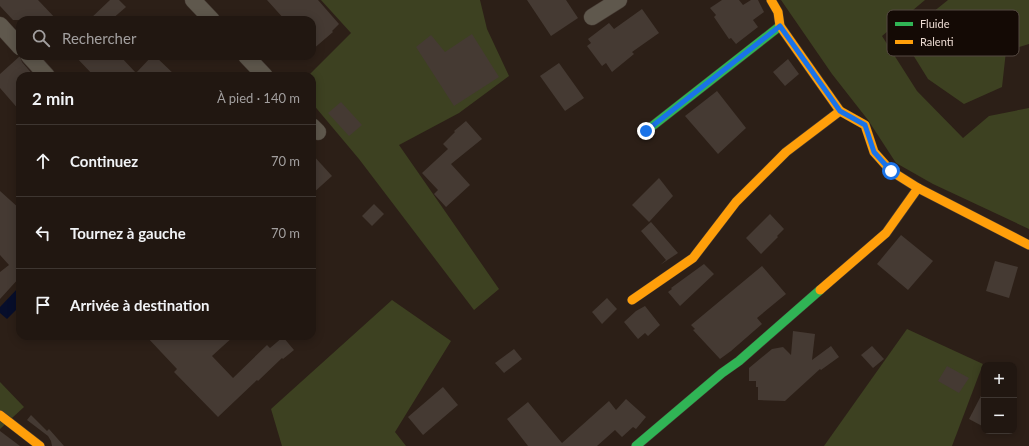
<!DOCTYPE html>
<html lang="fr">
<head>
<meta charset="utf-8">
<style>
  body { margin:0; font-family:Lato,sans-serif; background:#29201a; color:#f1f3f6 }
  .controls { position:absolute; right:12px; bottom:12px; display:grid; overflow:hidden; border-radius:8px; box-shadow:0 2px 10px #0003 }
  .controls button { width:36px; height:36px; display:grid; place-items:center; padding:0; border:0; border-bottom:1px solid #3e3631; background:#211711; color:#f1f3f6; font:20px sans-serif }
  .stop { position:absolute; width:12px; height:12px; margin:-9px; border:3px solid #1a73e8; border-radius:50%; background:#fff }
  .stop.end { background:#1a73e8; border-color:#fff; box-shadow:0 1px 4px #0008 }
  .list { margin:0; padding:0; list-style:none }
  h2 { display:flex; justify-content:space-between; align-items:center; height:52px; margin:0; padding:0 16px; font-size:17px }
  h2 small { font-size:13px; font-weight:400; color:#a29f9f }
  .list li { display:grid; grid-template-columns:26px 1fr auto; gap:12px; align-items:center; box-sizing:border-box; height:72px; padding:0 16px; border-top:1px solid #3e3631 }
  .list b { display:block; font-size:15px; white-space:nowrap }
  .list em { font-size:13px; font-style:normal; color:#a29f9f }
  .icon { flex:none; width:22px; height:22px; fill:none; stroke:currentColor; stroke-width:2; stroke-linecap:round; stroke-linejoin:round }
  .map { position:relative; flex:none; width:1029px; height:446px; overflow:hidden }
  .search { position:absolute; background:#211711; box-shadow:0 2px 10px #0003; left:16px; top:16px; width:300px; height:44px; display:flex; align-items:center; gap:10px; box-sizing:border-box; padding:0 14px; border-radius:12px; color:#a29f9f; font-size:15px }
  .panel { position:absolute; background:#211711; box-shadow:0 2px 10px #0003; left:16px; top:72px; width:300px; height:268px; border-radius:12px }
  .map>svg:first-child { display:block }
  .green { fill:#3d4121 }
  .water { fill:#070e2b }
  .building { fill:#453a33 }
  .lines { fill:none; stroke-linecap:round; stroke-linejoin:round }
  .street-casing { stroke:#453a33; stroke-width:17 }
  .fast-casing { stroke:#453a33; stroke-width:10 }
  .slow-casing { stroke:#453a33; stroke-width:10 }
  .street { stroke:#5f584d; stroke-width:16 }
  .fast { stroke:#30b455; stroke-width:9 }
  .slow { stroke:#ff9f0a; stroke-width:9 }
  .route { stroke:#1a73e8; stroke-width:5 }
  .key { fill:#140a05; stroke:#554942; stroke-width:1 }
  .key-label { font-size:11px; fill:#ecdbd2 }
</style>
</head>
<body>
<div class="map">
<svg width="1029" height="446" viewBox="0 0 1029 446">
  <rect width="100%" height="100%" fill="#2c1f17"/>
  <g class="green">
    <path d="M321 0H480L487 29 509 76 459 113 399 145 499 289 474 310 359 159 312 103V76H308L351 33Z"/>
    <path d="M781 0H925L882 36 917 91 963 138 989 116 1029 108V229L933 184 896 163 868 120 832 74Z"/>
    <path d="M948 0H1029V44L1006 51 1002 87 964 104 928 79 902 37Z"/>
    <path d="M392 300 451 341 395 432 406 446H282L271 409Z"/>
    <path d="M907 329 983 364 952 446H824Z"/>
    <path d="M0 382 24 407 0 429Z"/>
  </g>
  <path class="water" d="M19 287 20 306 7 319 0 313V307Z"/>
  <g class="building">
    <path d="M0 0H38L57 20H13L0 6Z"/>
    <path d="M110 0H119L126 7 111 20H89Z"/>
    <path d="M267 0H318L339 24 332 31 333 32 312 50V20H285Z"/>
    <path d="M527 0H566L578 18 551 36Z"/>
    <path d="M722 0H739L743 5 751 0H758L764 12 753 20 758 27 736 44 731 38 729 39 714 17 716 15 710 8Z"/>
    <path d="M642 9 659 33 632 52 634 54 612 72 606 63 602 66 587 46 591 43 588 39 609 23 614 29Z"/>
    <path d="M472 34 499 77 454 106 416 47 431 35 445 52Z"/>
    <path d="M20 56 22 62 34 76H20V111L0 88V74Z"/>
    <path d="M75 56H120L136 73 152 56H155L176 76H94Z"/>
    <path d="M788 59 799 74 785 86 773 72Z"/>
    <path d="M559 63 584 98 565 111 540 76Z"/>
    <path d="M717 91 746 128 718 154 685 116Z"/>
    <path d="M341 102 362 125 349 136 328 113Z"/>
    <path d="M466 121 482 139 451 164 470 185 446 207 434 194 438 190 422 173 448 149 443 144 455 132 454 131Z"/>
    <path d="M312 154 332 176 312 194Z"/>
    <path d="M659 178 673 196 649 222 632 205Z"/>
    <path d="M0 191 20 209V277L0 299V272L9 265 0 255Z"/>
    <path d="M374 204 384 214 372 226 362 216Z"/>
    <path d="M770 214 784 229 777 236 778 237 761 254 746 238Z"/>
    <path d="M651 222 678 253 660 265 666 260 641 231Z"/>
    <path d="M901 235 933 261 908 290 877 264Z"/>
    <path d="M995 261 1018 267 1009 298 986 291Z"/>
    <path d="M704 264 714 274 680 306 668 292 672 289 671 288Z"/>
    <path d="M762 266 786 294 757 318 762 324 731 351 720 359 693 330 695 329 691 325Z"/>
    <path d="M607 298 617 309 602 324 592 312Z"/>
    <path d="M645 306 660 325 648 336 645 333 638 339 624 322 636 311Z"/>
    <path d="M793 331 815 334 812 360 831 346 839 357 821 370 820 369 785 401 758 400V387H756V381H749V368L772 349 783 347 791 355Z"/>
    <path d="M146 336H234L212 356 233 378 267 345 270 348 283 337 294 350 283 359 282 358 258 381 257 380 218 417 174 372 177 369Z"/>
    <path d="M872 346 884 359 873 368 861 355Z"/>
    <path d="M514 349 522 359 504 373 495 363Z"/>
    <path d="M947 366 969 378 959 393 938 381Z"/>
    <path d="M443 387 458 405 423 435 408 417Z"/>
    <path d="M984 390V427L969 419Z"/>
    <path d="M626 399 646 417 636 429 633 427 622 437 615 430 597 446H528L507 419 528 402 562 443 609 401 616 410Z"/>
    <path d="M31 415 47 431 49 429 64 446H52L51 441 48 436 27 420Z"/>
    <path d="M0 431 20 446H0Z"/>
  </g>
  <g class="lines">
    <defs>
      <g id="street">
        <path d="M193 0 212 20"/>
        <path d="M592 17 619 0"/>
        <path d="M0 25 20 47"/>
        <path d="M29 56 47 76"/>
        <path d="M246 56 265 76"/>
        <path d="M312 126 318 132"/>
      </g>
      <g id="fast">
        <path d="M646 131 780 26"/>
        <path d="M636 446 722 373 739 361 820 290"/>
      </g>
      <g id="slow">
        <path d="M771 0 778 12 780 26 840 111 865 125 874 152 891 171 918 188 1029 245"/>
        <path d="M820 290 886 233 918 188"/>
        <path d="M632 300 693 258 736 202 786 152 840 111"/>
        <path d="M0 415 40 446"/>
      </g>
    </defs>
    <use href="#street" class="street-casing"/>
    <use href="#fast" class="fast-casing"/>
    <use href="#slow" class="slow-casing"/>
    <use href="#street" class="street"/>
    <use href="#fast" class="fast"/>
    <use href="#slow" class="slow"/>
  </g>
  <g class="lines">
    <path class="route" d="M646 131 780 26 840 111 865 125 874 152 891 171"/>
  </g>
  <rect x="887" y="10" width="132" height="46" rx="6" class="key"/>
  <rect x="895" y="22" width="18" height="4" fill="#30b455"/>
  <rect x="895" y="40" width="18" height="4" fill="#ff9f0a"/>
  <g class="key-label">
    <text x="920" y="28">Fluide</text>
    <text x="920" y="46">Ralenti</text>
  </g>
</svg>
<div class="controls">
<button>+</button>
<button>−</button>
</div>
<div class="stop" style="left:891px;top:171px"></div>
<div class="stop end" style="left:646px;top:131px"></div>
<div class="search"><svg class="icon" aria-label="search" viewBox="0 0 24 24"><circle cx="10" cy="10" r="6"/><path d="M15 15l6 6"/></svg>Rechercher</div>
<section class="panel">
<h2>2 min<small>À pied · 140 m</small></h2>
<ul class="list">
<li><svg class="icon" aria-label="ahead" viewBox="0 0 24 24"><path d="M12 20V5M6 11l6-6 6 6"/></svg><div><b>Continuez</b></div><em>70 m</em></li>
<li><svg class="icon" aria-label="left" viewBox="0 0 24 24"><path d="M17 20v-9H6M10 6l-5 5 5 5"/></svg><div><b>Tournez à gauche</b></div><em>70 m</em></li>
<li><svg class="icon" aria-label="arrive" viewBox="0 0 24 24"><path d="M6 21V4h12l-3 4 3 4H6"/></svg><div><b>Arrivée à destination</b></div></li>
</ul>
</section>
</div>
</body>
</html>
